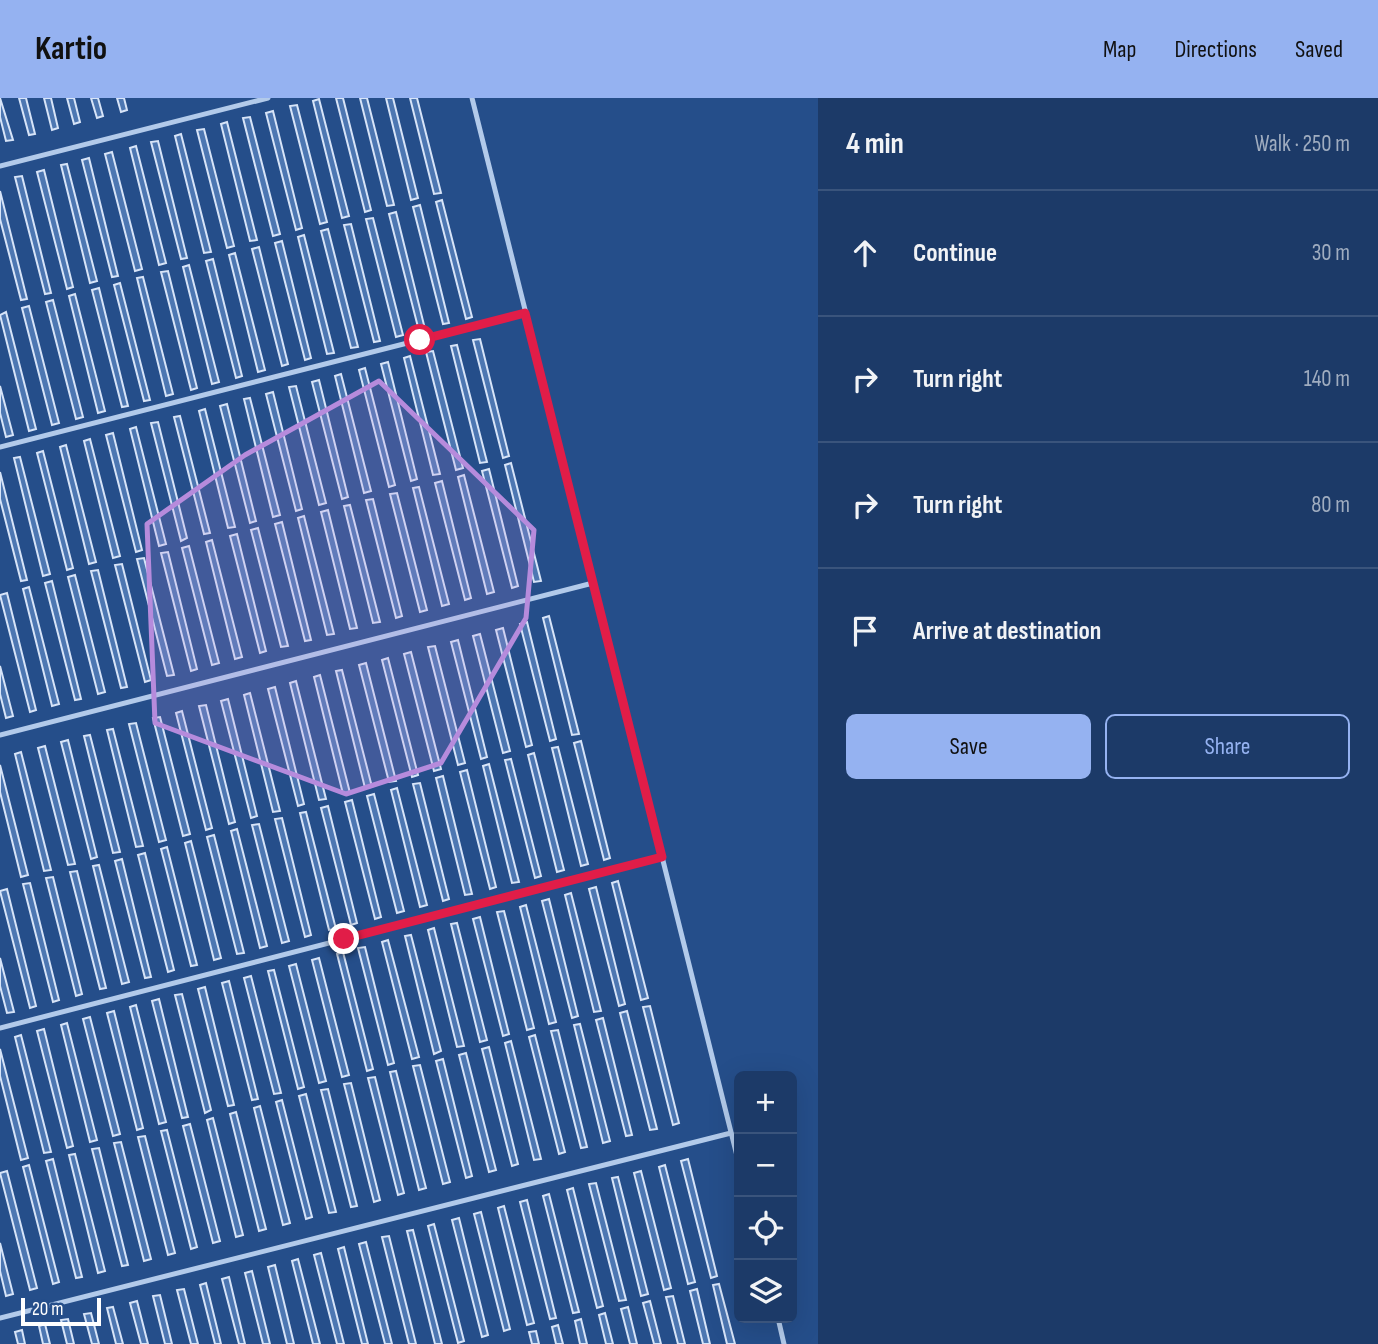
<!DOCTYPE html>
<html lang="en">
<head>
<meta charset="utf-8">
<style>
  body { margin:0; font-family:"Sofia Sans Condensed",sans-serif; background:#294571; color:#f1f3f6 }
  .controls { position:absolute; right:21px; bottom:21px; display:grid; overflow:hidden; border-radius:10px; box-shadow:0 7px 28px #0002 }
  .controls button { width:63px; height:63px; display:grid; place-items:center; padding:0; border:0; border-bottom:2px solid #3a547c; background:#1c3a68; color:#f1f3f6; font:35px sans-serif }
  .scale { position:absolute; left:21px; bottom:18px; width:80px; box-sizing:border-box; padding-left:7px; border:4px solid #fff; border-top:0; font-size:19px; line-height:24px; white-space:nowrap; color:#fff; -webkit-text-stroke:5px #254e8a; paint-order:stroke }
  .stop { position:absolute; width:21px; height:21px; margin:-16px; border:5px solid #e11d48; border-radius:50%; background:#fff }
  .stop.end { background:#e11d48; border-color:#fff; box-shadow:0 2px 7px #0008 }
  .list { margin:0; padding:0; list-style:none }
  h2 { display:flex; justify-content:space-between; align-items:center; height:91px; margin:0; padding:0 28px; font-size:30px }
  h2 small { font-size:23px; font-weight:400; color:#a0adc0 }
  .list li { display:grid; grid-template-columns:46px 1fr auto; gap:21px; align-items:center; box-sizing:border-box; height:126px; padding:0 28px; border-top:2px solid #3a547c }
  .list b { display:block; font-size:26px; white-space:nowrap }
  .list em { font-size:23px; font-style:normal; color:#a0adc0 }
  .actions { display:flex; gap:14px; padding:21px 28px }
  .actions a { flex:1; padding:16px 0; border:2px solid #95b2f1; border-radius:10px; text-align:center; font-size:24px; color:#95b2f1 }
  .actions .main { background:#95b2f1; color:#111 }
  .icon { flex:none; width:38px; height:38px; fill:none; stroke:currentColor; stroke-width:2; stroke-linecap:round; stroke-linejoin:round }
  .map { position:relative; flex:none; width:818px; height:1246px; overflow:hidden }
  header { display:flex; align-items:center; gap:42px; box-sizing:border-box; height:98px; padding:0 35px; background:#95b2f1; color:#111 }
  header strong { font-size:33px }
  nav { display:flex; gap:38px; margin-inline-start:auto; font-size:24px }
  main { display:flex }
  aside { flex:1; background:#1c3a68 }
  .map>svg:first-child { display:block }
  .building { fill:#4d77b2; stroke:#d7e4f8; stroke-width:2 }
  .lines { fill:none; stroke-linecap:round; stroke-linejoin:round }
  .service { stroke:#b2caea; stroke-width:5 }
  .route { stroke:#e11d48; stroke-width:9 }
  .marked { fill:#b68bdc; fill-opacity:0.2; stroke:#b68bdc; stroke-width:5; stroke-linejoin:round }
</style>
</head>
<body>
<header>
<strong>Kartio</strong>
<nav><a>Map</a><a>Directions</a><a>Saved</a></nav>
</header>
<main>
<div class="map">
<svg width="818" height="1246" viewBox="0 0 818 1246">
  <rect width="100%" height="100%" fill="#254e8a"/>
  <g class="building">
    <path d="M0 0 13 42 6 43 0 19Z"/>
    <path d="M19 0H26L35 36 29 37Z"/>
    <path d="M44 0H51L58 30 52 32Z"/>
    <path d="M67 0H74L80 24 74 26Z"/>
    <path d="M91 0H98L103 18 97 20Z"/>
    <path d="M117 0H124L127 12 121 14Z"/>
    <path d="M336 0H343L371 112 365 114Z"/>
    <path d="M360 0H367L394 107 387 108Z"/>
    <path d="M386 0H393L418 100 411 102Z"/>
    <path d="M410 0H417L441 95 434 96Z"/>
    <path d="M319 1 349 118 342 120 313 3Z"/>
    <path d="M297 7 327 124 320 126 290 8Z"/>
    <path d="M273 13 302 130 296 132 266 15Z"/>
    <path d="M250 19 280 136 273 138 243 20Z"/>
    <path d="M227 24 257 142 250 143 221 26Z"/>
    <path d="M204 31 234 148 227 150 197 32Z"/>
    <path d="M181 36 211 154 204 155 175 38Z"/>
    <path d="M158 43 187 160 181 161 151 44Z"/>
    <path d="M136 48 166 165 159 167 130 50Z"/>
    <path d="M112 54 142 171 135 173 105 56Z"/>
    <path d="M89 60 118 178 112 179 82 62Z"/>
    <path d="M67 66 97 183 90 185 61 67Z"/>
    <path d="M44 72 73 189 67 191 37 74Z"/>
    <path d="M22 78 51 195 45 196 15 79Z"/>
    <path d="M0 93 27 201 21 202 0 121Z"/>
    <path d="M442 102 472 219 466 221 436 104Z"/>
    <path d="M420 107 449 225 443 226 413 109Z"/>
    <path d="M396 114 425 231 419 233 389 116Z"/>
    <path d="M373 120 403 237 396 239 366 121Z"/>
    <path d="M351 126 380 243 374 244 344 127Z"/>
    <path d="M328 131 358 249 351 250 321 133Z"/>
    <path d="M304 137 334 255 327 256 298 139Z"/>
    <path d="M282 143 311 260 305 262 275 145Z"/>
    <path d="M259 149 288 266 282 268 252 151Z"/>
    <path d="M235 155 265 272 258 274 229 157Z"/>
    <path d="M213 161 242 278 236 280 206 163Z"/>
    <path d="M189 167 219 284 212 286 183 169Z"/>
    <path d="M168 173 197 290 191 292 161 174Z"/>
    <path d="M143 179 173 296 166 298 137 180Z"/>
    <path d="M120 185 150 302 144 303 114 187Z"/>
    <path d="M99 190 128 308 122 309 92 192Z"/>
    <path d="M75 196 105 313 98 315 69 198Z"/>
    <path d="M53 202 83 319 76 321 46 204Z"/>
    <path d="M29 208 59 325 52 327 22 210Z"/>
    <path d="M6 214 36 331 29 333 0 217Z"/>
    <path d="M480 241 509 358 503 360 473 242Z"/>
    <path d="M457 247 487 364 480 365 451 248Z"/>
    <path d="M433 253 463 370 456 372 426 254Z"/>
    <path d="M410 258 440 376 433 377 404 260Z"/>
    <path d="M388 264 417 381 411 383 381 266Z"/>
    <path d="M365 270 395 387 389 389 359 272Z"/>
    <path d="M341 276 371 393 364 395 335 278Z"/>
    <path d="M319 282 348 399 342 401 312 284Z"/>
    <path d="M0 288 13 337 6 339 0 315Z"/>
    <path d="M296 288 326 405 319 407 289 289Z"/>
    <path d="M273 294 302 411 296 413 266 296Z"/>
    <path d="M250 300 280 417 273 419 244 301Z"/>
    <path d="M227 306 256 423 250 425 220 308Z"/>
    <path d="M205 311 235 429 228 430 199 313Z"/>
    <path d="M180 318 210 435 204 436 174 319Z"/>
    <path d="M158 324 187 440 181 443 151 325Z"/>
    <path d="M136 329 166 446 159 448 130 331Z"/>
    <path d="M113 335 142 452 136 454 106 337Z"/>
    <path d="M90 341 120 458 113 460 84 343Z"/>
    <path d="M66 347 96 464 89 466 60 349Z"/>
    <path d="M43 353 73 470 67 472 37 355Z"/>
    <path d="M20 359 50 476 43 478 14 360Z"/>
    <path d="M511 365 541 483 534 484 505 367Z"/>
    <path d="M489 371 518 488 512 490 482 373Z"/>
    <path d="M0 374 27 482 21 483 0 401Z"/>
    <path d="M464 377 494 494 487 496 458 379Z"/>
    <path d="M442 383 471 500 465 502 435 385Z"/>
    <path d="M419 389 449 506 442 508 413 390Z"/>
    <path d="M397 395 427 512 420 514 390 396Z"/>
    <path d="M373 401 402 518 396 520 366 402Z"/>
    <path d="M350 407 380 524 373 525 344 408Z"/>
    <path d="M328 412 357 530 350 531 321 414Z"/>
    <path d="M304 418 334 536 327 537 298 420Z"/>
    <path d="M282 424 311 542 305 543 275 426Z"/>
    <path d="M258 430 288 548 281 549 251 432Z"/>
    <path d="M237 436 266 553 260 555 230 438Z"/>
    <path d="M212 442 242 559 235 561 206 444Z"/>
    <path d="M189 448 219 565 212 567 182 450Z"/>
    <path d="M168 454 197 571 191 573 161 455Z"/>
    <path d="M144 460 174 577 167 578 137 461Z"/>
    <path d="M122 466 151 582 145 584 115 467Z"/>
    <path d="M98 472 127 589 121 590 91 473Z"/>
    <path d="M75 477 105 594 98 596 68 479Z"/>
    <path d="M52 483 81 601 75 602 45 485Z"/>
    <path d="M29 489 59 606 52 608 23 491Z"/>
    <path d="M7 495 36 612 30 614 0 497Z"/>
    <path d="M549 518 579 636 572 637 543 520Z"/>
    <path d="M527 524 556 641 550 643 520 526Z"/>
    <path d="M503 530 532 647 526 649 496 532Z"/>
    <path d="M480 536 510 653 503 655 473 538Z"/>
    <path d="M458 542 487 659 481 661 451 544Z"/>
    <path d="M435 548 465 665 458 667 428 549Z"/>
    <path d="M411 554 441 671 434 673 404 556Z"/>
    <path d="M388 560 418 677 412 679 382 562Z"/>
    <path d="M366 565 396 683 389 684 359 567Z"/>
    <path d="M0 568 13 618 6 620 0 596Z"/>
    <path d="M342 572 372 689 365 690 336 573Z"/>
    <path d="M320 577 350 695 343 696 314 579Z"/>
    <path d="M296 583 326 701 319 702 290 585Z"/>
    <path d="M275 589 304 706 298 708 268 591Z"/>
    <path d="M250 595 280 713 273 714 244 597Z"/>
    <path d="M228 601 257 718 251 720 221 603Z"/>
    <path d="M206 607 235 724 229 726 199 608Z"/>
    <path d="M182 613 212 730 206 732 176 615Z"/>
    <path d="M160 619 190 736 183 738 153 620Z"/>
    <path d="M136 625 166 742 159 744 129 626Z"/>
    <path d="M113 631 143 748 136 749 107 632Z"/>
    <path d="M90 637 120 754 113 755 84 638Z"/>
    <path d="M68 642 97 759 91 761 61 644Z"/>
    <path d="M581 643 610 760 604 762 574 645Z"/>
    <path d="M45 648 75 766 68 767 38 650Z"/>
    <path d="M558 649 588 766 581 768 552 650Z"/>
    <path d="M21 654 51 772 44 773 15 656Z"/>
    <path d="M534 655 564 772 557 774 528 657Z"/>
    <path d="M511 661 541 778 535 780 505 662Z"/>
    <path d="M489 666 519 784 512 785 483 668Z"/>
    <path d="M0 667 28 777 21 779 0 694Z"/>
    <path d="M467 672 496 789 490 791 460 674Z"/>
    <path d="M443 678 472 796 465 797 436 680Z"/>
    <path d="M420 685 449 801 443 803 413 686Z"/>
    <path d="M397 690 427 807 420 809 391 692Z"/>
    <path d="M374 696 404 813 397 815 367 698Z"/>
    <path d="M352 702 381 819 375 821 345 704Z"/>
    <path d="M328 708 357 825 351 827 321 710Z"/>
    <path d="M306 714 336 831 329 832 300 715Z"/>
    <path d="M282 720 311 837 305 839 275 721Z"/>
    <path d="M259 726 289 843 282 845 252 727Z"/>
    <path d="M237 731 267 848 260 850 231 733Z"/>
    <path d="M214 737 244 855 237 856 207 739Z"/>
    <path d="M191 743 221 860 214 862 185 745Z"/>
    <path d="M167 749 197 867 191 868 161 751Z"/>
    <path d="M145 755 174 872 168 874 138 757Z"/>
    <path d="M122 761 151 879 145 880 115 763Z"/>
    <path d="M99 767 129 884 122 886 93 768Z"/>
    <path d="M77 773 106 890 100 891 70 774Z"/>
    <path d="M53 779 82 896 76 898 46 780Z"/>
    <path d="M618 783 648 900 641 902 612 785Z"/>
    <path d="M30 785 59 902 53 904 23 786Z"/>
    <path d="M596 789 625 906 619 908 589 791Z"/>
    <path d="M7 791 36 908 30 910 0 793Z"/>
    <path d="M571 795 601 913 594 914 565 797Z"/>
    <path d="M549 801 578 918 572 920 542 803Z"/>
    <path d="M526 807 556 924 549 926 520 809Z"/>
    <path d="M504 813 534 930 527 932 497 814Z"/>
    <path d="M480 819 509 936 503 938 473 821Z"/>
    <path d="M457 825 487 942 480 944 451 826Z"/>
    <path d="M434 830 464 948 457 949 428 832Z"/>
    <path d="M411 837 441 953 434 956 405 838Z"/>
    <path d="M388 842 419 959 412 961 382 844Z"/>
    <path d="M365 849 394 965 388 967 358 850Z"/>
    <path d="M343 854 373 971 367 973 337 856Z"/>
    <path d="M0 860 14 914 7 915 0 888Z"/>
    <path d="M319 860 349 977 342 979 312 862Z"/>
    <path d="M296 866 326 983 319 985 289 868Z"/>
    <path d="M274 872 304 989 298 991 268 873Z"/>
    <path d="M251 878 281 995 274 996 244 880Z"/>
    <path d="M229 883 258 1001 252 1002 222 885Z"/>
    <path d="M205 889 234 1007 228 1008 198 891Z"/>
    <path d="M182 896 211 1012 205 1015 175 897Z"/>
    <path d="M159 901 188 1019 182 1020 152 903Z"/>
    <path d="M136 907 166 1024 159 1026 130 909Z"/>
    <path d="M650 908 679 1025 673 1027 643 909Z"/>
    <path d="M114 913 143 1030 137 1032 107 915Z"/>
    <path d="M627 913 657 1031 650 1032 620 915Z"/>
    <path d="M90 919 120 1036 113 1038 83 921Z"/>
    <path d="M603 920 632 1037 626 1038 596 922Z"/>
    <path d="M67 925 97 1042 90 1044 61 927Z"/>
    <path d="M580 926 610 1043 603 1045 574 927Z"/>
    <path d="M44 931 73 1048 67 1050 37 933Z"/>
    <path d="M558 932 587 1049 581 1050 551 933Z"/>
    <path d="M21 937 51 1054 44 1055 15 939Z"/>
    <path d="M535 937 565 1054 559 1056 529 939Z"/>
    <path d="M511 943 541 1061 534 1062 505 945Z"/>
    <path d="M489 949 518 1066 512 1068 482 951Z"/>
    <path d="M0 951 28 1060 21 1062 0 978Z"/>
    <path d="M466 955 496 1072 489 1074 459 957Z"/>
    <path d="M443 961 472 1078 466 1080 436 963Z"/>
    <path d="M420 967 450 1084 443 1086 413 968Z"/>
    <path d="M396 973 426 1090 419 1092 390 974Z"/>
    <path d="M375 979 404 1095 398 1097 368 980Z"/>
    <path d="M351 985 380 1102 374 1104 344 986Z"/>
    <path d="M328 991 357 1108 351 1109 321 992Z"/>
    <path d="M306 996 336 1114 329 1115 299 998Z"/>
    <path d="M282 1002 312 1119 306 1121 276 1004Z"/>
    <path d="M260 1008 290 1125 283 1127 254 1010Z"/>
    <path d="M236 1014 266 1131 259 1133 230 1016Z"/>
    <path d="M213 1020 243 1137 236 1139 207 1022Z"/>
    <path d="M190 1026 220 1143 213 1145 183 1028Z"/>
    <path d="M167 1032 197 1149 191 1151 161 1033Z"/>
    <path d="M145 1038 175 1155 168 1157 138 1039Z"/>
    <path d="M121 1044 151 1161 144 1163 114 1045Z"/>
    <path d="M99 1050 128 1167 122 1168 92 1051Z"/>
    <path d="M75 1056 105 1173 98 1175 69 1057Z"/>
    <path d="M53 1061 82 1179 76 1180 46 1063Z"/>
    <path d="M688 1061 717 1178 711 1180 681 1063Z"/>
    <path d="M29 1067 59 1184 53 1186 23 1069Z"/>
    <path d="M665 1067 695 1184 688 1186 659 1069Z"/>
    <path d="M7 1073 37 1190 30 1192 0 1075Z"/>
    <path d="M641 1073 671 1190 664 1192 634 1075Z"/>
    <path d="M618 1079 648 1196 641 1198 612 1080Z"/>
    <path d="M596 1085 626 1202 619 1203 589 1086Z"/>
    <path d="M573 1090 603 1208 597 1210 567 1092Z"/>
    <path d="M549 1096 579 1214 573 1215 543 1098Z"/>
    <path d="M527 1102 556 1220 550 1221 520 1104Z"/>
    <path d="M504 1108 534 1225 527 1227 498 1110Z"/>
    <path d="M481 1114 510 1231 504 1233 474 1116Z"/>
    <path d="M459 1120 488 1237 482 1239 452 1122Z"/>
    <path d="M434 1126 464 1243 458 1245 428 1128Z"/>
    <path d="M413 1132 442 1246H435L407 1133Z"/>
    <path d="M389 1138 416 1246H409L382 1139Z"/>
    <path d="M366 1144 392 1246H385L359 1146Z"/>
    <path d="M0 1145 13 1196 6 1198 0 1173Z"/>
    <path d="M344 1149 368 1246H362L338 1151Z"/>
    <path d="M321 1155 344 1246H337L314 1157Z"/>
    <path d="M298 1161 320 1246H313L292 1163Z"/>
    <path d="M275 1167 294 1246H287L268 1169Z"/>
    <path d="M252 1173 270 1246H263L245 1175Z"/>
    <path d="M229 1179 245 1246H239L222 1181Z"/>
    <path d="M206 1185 221 1246H215L200 1187Z"/>
    <path d="M719 1186 735 1246H727L713 1187Z"/>
    <path d="M184 1191 198 1246H191L177 1192Z"/>
    <path d="M697 1191 710 1246H703L690 1193Z"/>
    <path d="M160 1197 172 1246H165L153 1198Z"/>
    <path d="M673 1198 685 1246H678L666 1199Z"/>
    <path d="M137 1203 148 1246H141L130 1205Z"/>
    <path d="M650 1203 661 1246H654L643 1205Z"/>
    <path d="M113 1209 123 1246H116L107 1210Z"/>
    <path d="M628 1209 637 1246H630L621 1211Z"/>
    <path d="M91 1215 99 1246H92L84 1216Z"/>
    <path d="M605 1215 613 1246H606L599 1217Z"/>
    <path d="M68 1221 74 1246H67L61 1222Z"/>
    <path d="M581 1221 587 1246H580L575 1223Z"/>
    <path d="M45 1226 50 1246H43L39 1228Z"/>
    <path d="M558 1227 563 1246H556L552 1229Z"/>
    <path d="M22 1232 25 1246H18L15 1234Z"/>
    <path d="M536 1233 539 1246H532L529 1234Z"/>
  </g>
  <g class="lines">
    <g class="service">
      <path d="M472 0 739 1066"/>
      <path d="M0 68 268 0"/>
      <path d="M0 349 525 215"/>
      <path d="M0 637 593 485"/>
      <path d="M0 930 662 759"/>
      <path d="M0 1220 731 1035"/>
      <path d="M778 1220 784 1246"/>
    </g>
  </g>
  <g class="lines">
    <path class="route" d="M344 841 662 759 525 215 420 242"/>
  </g>
  <path class="marked" d="M379 283 534 432 526 520 441 665 346 696 155 625 147 426 245 357Z"/>
</svg>
<div class="controls">
<button>+</button>
<button>−</button>
<button><svg class="icon" aria-label="locate" viewBox="0 0 24 24"><circle cx="12" cy="12" r="6"/><path d="M12 2v4M12 18v4M2 12h4M18 12h4"/></svg></button>
<button><svg class="icon" aria-label="layers" viewBox="0 0 24 24"><path d="M12 4l9 5-9 5-9-5zM3 14l9 5 9-5"/></svg></button>
</div>
<div class="scale">20 m</div>
<div class="stop" style="left:420px;top:242px"></div>
<div class="stop end" style="left:344px;top:841px"></div>
</div>
<aside>
<h2>4 min<small>Walk · 250 m</small></h2>
<ul class="list">
<li><svg class="icon" aria-label="ahead" viewBox="0 0 24 24"><path d="M12 20V5M6 11l6-6 6 6"/></svg><div><b>Continue</b></div><em>30 m</em></li>
<li><svg class="icon" aria-label="right" viewBox="0 0 24 24"><path d="M7 20v-9h11M14 6l5 5-5 5"/></svg><div><b>Turn right</b></div><em>140 m</em></li>
<li><svg class="icon" aria-label="right" viewBox="0 0 24 24"><path d="M7 20v-9h11M14 6l5 5-5 5"/></svg><div><b>Turn right</b></div><em>80 m</em></li>
<li><svg class="icon" aria-label="arrive" viewBox="0 0 24 24"><path d="M6 21V4h12l-3 4 3 4H6"/></svg><div><b>Arrive at destination</b></div></li>
</ul>
<div class="actions"><a class="main">Save</a><a>Share</a></div>
</aside>
</main>
</body>
</html>
